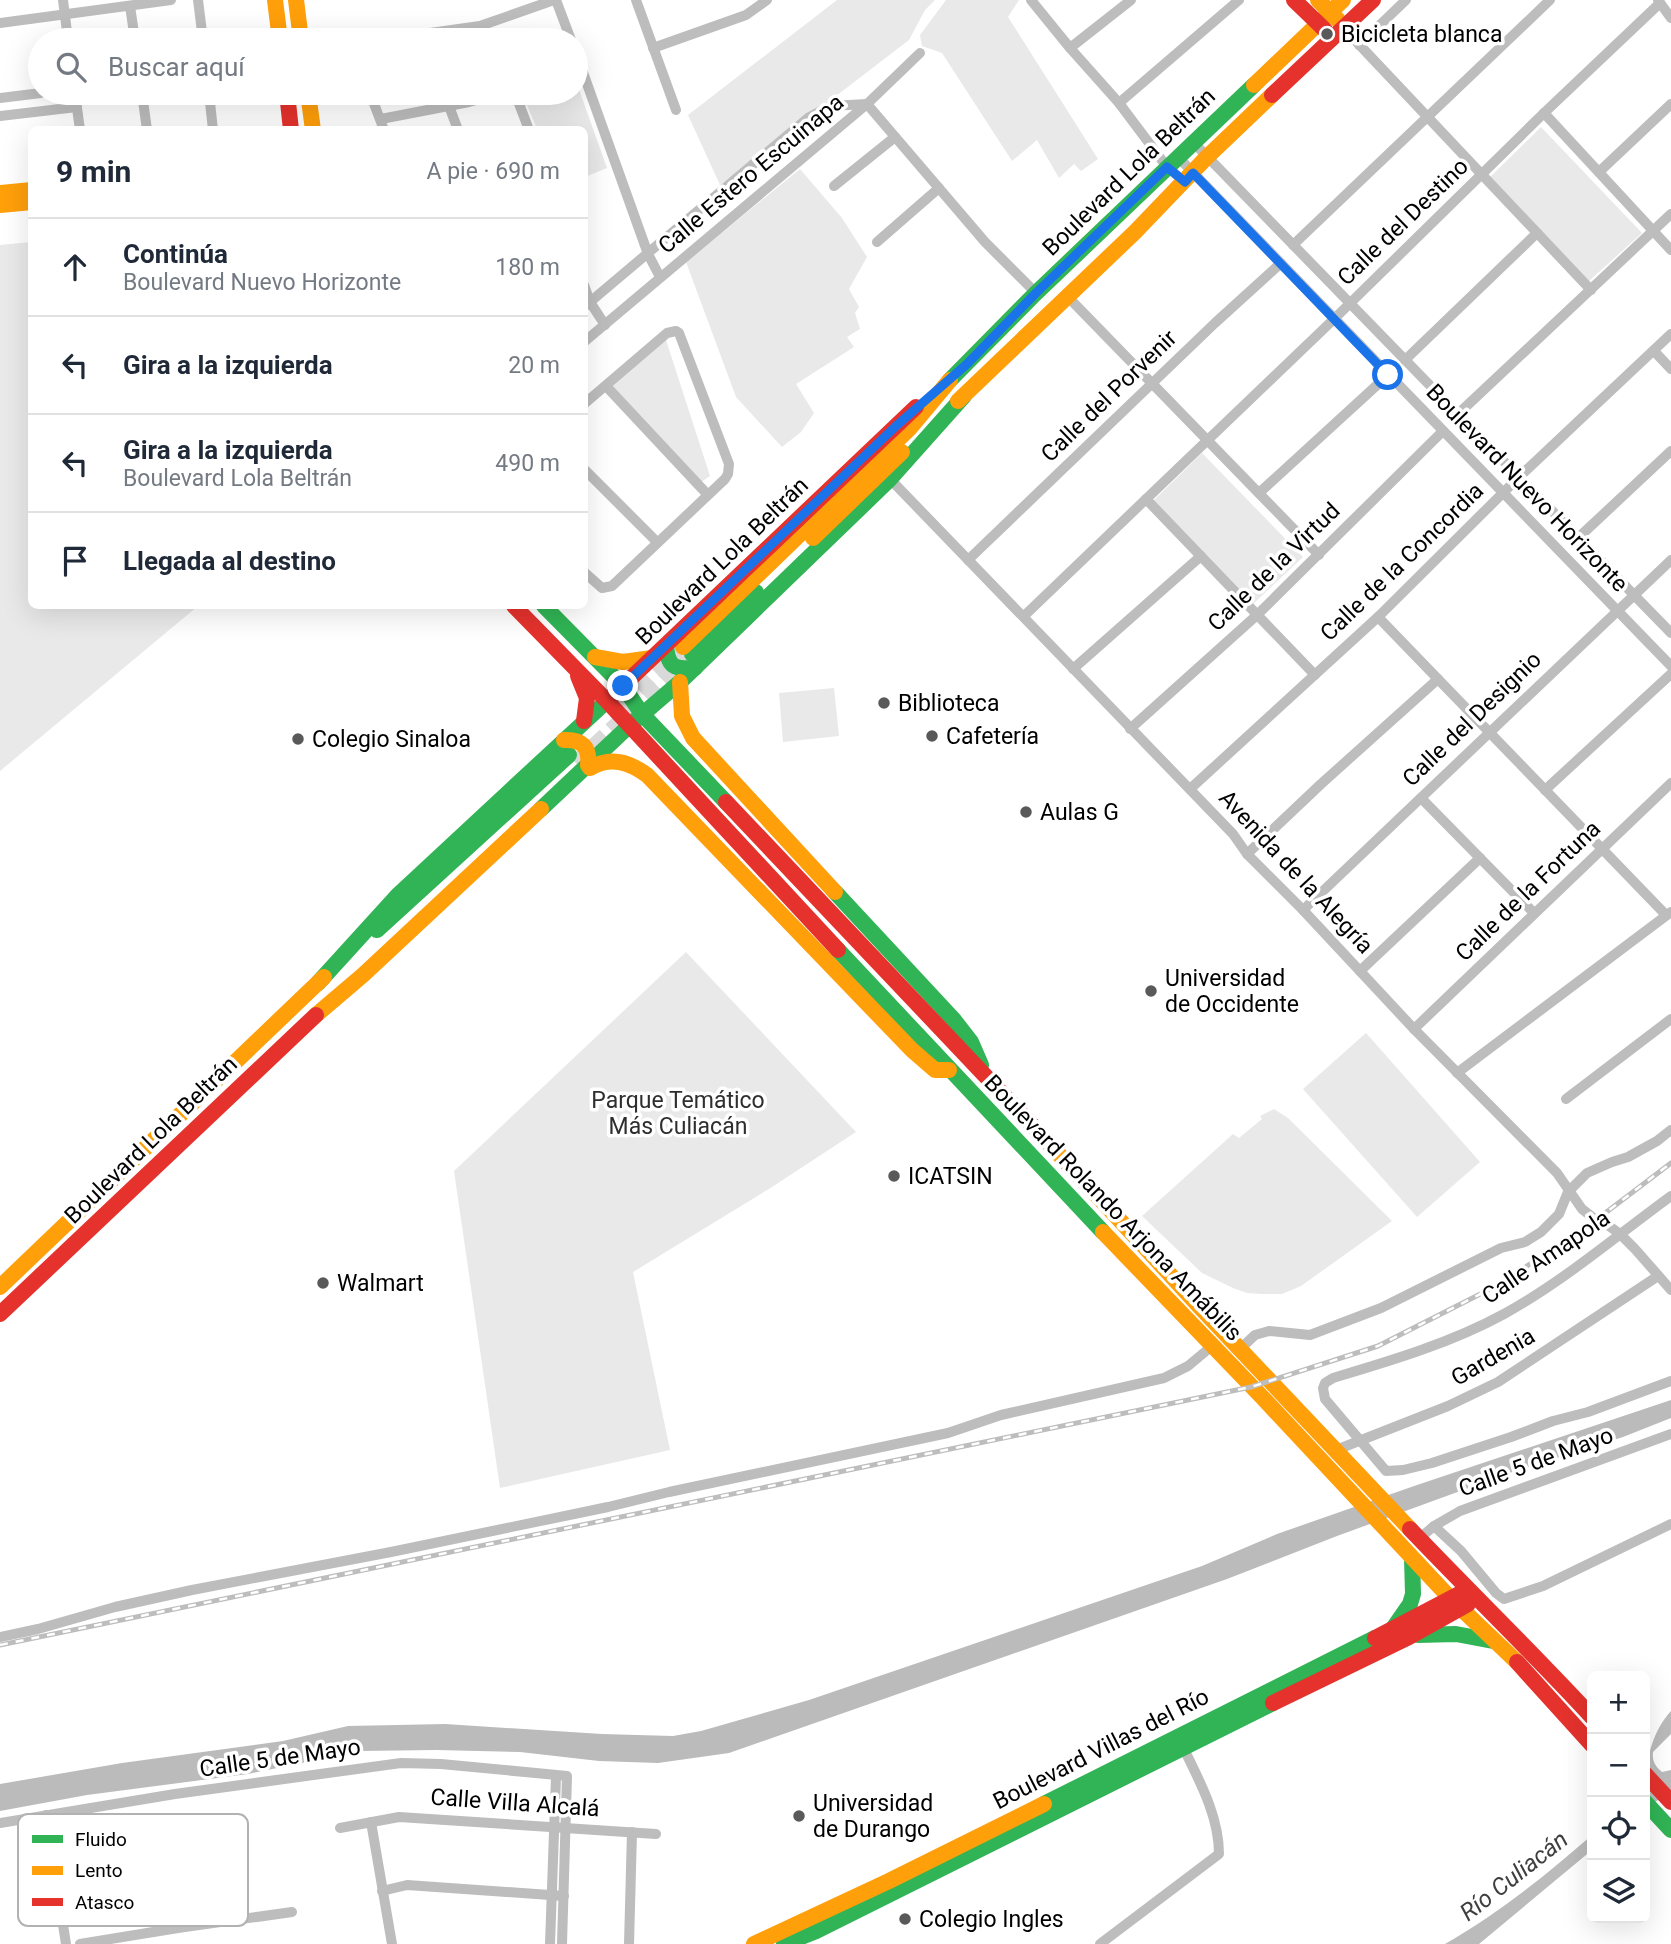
<!DOCTYPE html>
<html lang="es">
<head>
<meta charset="utf-8">
<style>
  body { margin:0; font-family:Roboto,sans-serif; background:#f2f2f3; color:#1f2937 }
  .controls { position:absolute; right:21px; bottom:21px; display:grid; overflow:hidden; border-radius:10px; box-shadow:0 7px 28px #0002 }
  .controls button { width:63px; height:63px; display:grid; place-items:center; padding:0; border:0; border-bottom:2px solid #e0e1e3; background:#fff; color:#1f2937; font:35px sans-serif }
  .stop { position:absolute; width:21px; height:21px; margin:-16px; border:5px solid #1a73e8; border-radius:50%; background:#fff }
  .stop.end { background:#1a73e8; border-color:#fff; box-shadow:0 2px 7px #0008 }
  .list { margin:0; padding:0; list-style:none }
  h2 { display:flex; justify-content:space-between; align-items:center; height:91px; margin:0; padding:0 28px; font-size:30px }
  h2 small { font-size:23px; font-weight:400; color:#747a83 }
  .list li { display:grid; grid-template-columns:46px 1fr auto; gap:21px; align-items:center; box-sizing:border-box; height:98px; padding:0 28px; border-top:2px solid #e0e1e3 }
  .list b { display:block; font-size:26px; white-space:nowrap }
  .list p { margin:0; font-size:23px; white-space:nowrap; color:#747a83 }
  .list em { font-size:23px; font-style:normal; color:#747a83 }
  .icon { flex:none; width:38px; height:38px; fill:none; stroke:currentColor; stroke-width:2; stroke-linecap:round; stroke-linejoin:round }
  .map { position:relative; flex:none; width:1671px; height:1944px; overflow:hidden }
  .search { position:absolute; background:#fff; box-shadow:0 7px 28px #0002; left:28px; top:28px; width:560px; height:77px; display:flex; align-items:center; gap:18px; box-sizing:border-box; padding:0 24px; border-radius:38px; color:#747a83; font-size:26px }
  .panel { position:absolute; background:#fff; box-shadow:0 7px 28px #0002; left:28px; top:126px; width:560px; height:483px; border-radius:10px }
  .map>svg:first-child { display:block }
  .green { fill:#e9e9e9 }
  .water { fill:#bbb }
  .lines { fill:none; stroke-linecap:round; stroke-linejoin:round }
  .secondary-tunnel { stroke:#d9d9d9; stroke-width:16; stroke-dasharray:16 8; stroke-linecap:butt }
  .street { stroke:#bdbdbd; stroke-width:10 }
  .fast { stroke:#30b455; stroke-width:16 }
  .slow { stroke:#ff9f0a; stroke-width:16 }
  .jam { stroke:#e5322d; stroke-width:16 }
  .rail-casing { stroke:#bdbdbd; stroke-width:5 }
  .rail { stroke:#fff; stroke-width:2.5; stroke-dasharray:8; stroke-linecap:butt }
  .route { stroke:#1a73e8; stroke-width:9 }
  .poi-dot { fill:#595959; stroke:#fff; stroke-width:2.5 }
  .labels { text-anchor:middle; dominant-baseline:central; stroke-width:7; stroke-linejoin:round; paint-order:stroke }
  .poi-label { font-size:23px; fill:#000; stroke:#fff; text-anchor:start }
  .street-label { font-size:23px; fill:#000; stroke:#fff }
  .park-label { font-size:23px; fill:#2e2e2e; stroke:#fff }
  .water-label { font-size:24px; font-style:italic; fill:#3f3f3f; stroke:#fff }
  .key { fill:#fff; stroke:#b2b2b2; stroke-width:2 }
  .key-label { font-size:19px; fill:#000 }
</style>
</head>
<body>
<div class="map">
<svg width="1671" height="1944" viewBox="0 0 1671 1944">
  <rect width="100%" height="100%" fill="#fff"/>
  <g class="green">
    <path d="M837 0H935L925 10 909 40 720 185 688 115Z"/>
    <path d="M946 0H1019L1008 17 1098 159 1081 171 1074 164 1059 178 1037 140 1012 161 942 53 922 46 920 35Z"/>
    <path d="M576 81 607 168 585 177 584 130 537 129 522 93H576Z"/>
    <path d="M1541 127 1642 233 1589 281 1490 177Z"/>
    <path d="M800 169 842 218 867 257 849 289 859 307 855 313 860 329 847 337 854 347 796 384 814 413 801 432 782 447 736 397 686 262Z"/>
    <path d="M31 242 32 606H198L0 771V245Z"/>
    <path d="M666 340 710 476 698 484 611 387Z"/>
    <path d="M1202 453 1303 557 1252 605 1151 503Z"/>
    <path d="M834 688 839 736 783 742 779 693Z"/>
    <path d="M686 952 856 1132 772 1187 633 1272 670 1450 500 1488 454 1171Z"/>
    <path d="M1366 1033 1480 1162 1417 1217 1303 1089Z"/>
    <path d="M1274 1109 1288 1118 1392 1221 1301 1286 1282 1294H1262L1247 1293 1233 1288 1202 1273 1142 1216 1233 1134 1239 1138 1262 1119 1260 1116Z"/>
  </g>
  <g class="water">
    <path d="M1671 1400V1418L1623 1437 1515 1471 1337 1536 1227 1579 729 1753 658 1763 599 1761 520 1752 436 1750 360 1751 248 1774 87 1795 0 1811V1784L122 1763 283 1741 348 1726 445 1724 602 1734 673 1736 701 1731 809 1700 1070 1611 1202 1566 1277 1534 1417 1485Z"/>
    <path d="M1671 1711V1734L1653 1752C1652 1761 1655 1766 1662 1772L1671 1770V1791L1645 1809C1645 1773 1646 1739 1671 1711Z"/>
    <path d="M1592 1835V1850L1479 1944H1445C1499 1913 1545 1876 1592 1835Z"/>
  </g>
  <g class="lines">
    <g class="secondary-tunnel">
      <path d="M621 706 683 647"/>
      <path d="M576 763 692 654"/>
    </g>
    <g class="street">
      <path d="M63 0 68 40"/>
      <path d="M198 0 203 40"/>
      <path d="M556 0 571 40"/>
      <path d="M636 0 676 110"/>
      <path d="M1031 0 1070 48 1119 103 1167 167 1185 182"/>
      <path d="M1658 0 1671 18"/>
      <path d="M130 6 135 40"/>
      <path d="M0 23 171 0"/>
      <path d="M1345 26 1352 37 1591 290"/>
      <path d="M380 40 480 26 554 0"/>
      <path d="M1359 45 1406 0"/>
      <path d="M653 48 746 15 767 0"/>
      <path d="M1070 48 1131 0"/>
      <path d="M576 53 648 254 660 277"/>
      <path d="M75 93 80 130"/>
      <path d="M142 93 147 130"/>
      <path d="M209 93 213 130"/>
      <path d="M372 93 373 101 384 130"/>
      <path d="M515 93 529 130"/>
      <path d="M0 98 41 93"/>
      <path d="M1119 103 1239 0"/>
      <path d="M867 104 985 242 1036 293"/>
      <path d="M449 106 458 130"/>
      <path d="M1544 113 1671 250"/>
      <path d="M0 116 77 107"/>
      <path d="M381 119 469 102 502 93"/>
      <path d="M1194 143 1671 633"/>
      <path d="M1178 157 1671 666"/>
      <path d="M1599 172 1671 104"/>
      <path d="M834 186 895 137"/>
      <path d="M877 242 939 188"/>
      <path d="M1293 245 1550 0"/>
      <path d="M584 285 590 302 605 325"/>
      <path d="M1068 297 1319 555"/>
      <path d="M584 307 808 118 830 106 867 104"/>
      <path d="M584 342 867 104 920 53"/>
      <path d="M1654 351 1671 369"/>
      <path d="M1405 360 1537 233"/>
      <path d="M606 386 707 494"/>
      <path d="M584 404 667 333 676 331 679 333 729 464 728 474 725 479 612 586 602 588 584 572"/>
      <path d="M1458 414 1671 214"/>
      <path d="M584 469 657 542"/>
      <path d="M890 479 1233 834 1247 854 1303 910 1414 1029 1557 1173 1582 1209 1596 1220 1605 1223 1620 1234 1635 1249 1671 1290"/>
      <path d="M1259 493 1388 375"/>
      <path d="M1146 499 1315 675"/>
      <path d="M1578 538 1671 451"/>
      <path d="M968 560 1215 323 1281 263"/>
      <path d="M1024 616 1334 319 1544 113 1660 3"/>
      <path d="M1378 617 1666 915"/>
      <path d="M1073 669 1201 556"/>
      <path d="M1130 729 1257 615 1443 431"/>
      <path d="M1190 789 1378 617 1519 477 1671 334"/>
      <path d="M1545 790 1671 674"/>
      <path d="M1421 798 1534 913"/>
      <path d="M1247 854 1321 784 1438 679"/>
      <path d="M1303 910 1671 560"/>
      <path d="M1360 971 1480 858"/>
      <path d="M1414 1029 1671 783"/>
      <path d="M1457 1073 1671 912"/>
      <path d="M1566 1099 1671 1019"/>
      <path d="M1671 1196C1616 1236 1564 1281 1504 1314 1451 1343 1390 1361 1333 1378L1325 1383 1323 1388 1325 1399 1386 1471 1403 1470 1432 1463 1511 1437 1553 1421 1588 1412 1671 1381"/>
      <path d="M1240 1349 1255 1335 1269 1331 1310 1335 1381 1308 1501 1248 1525 1242 1541 1232 1559 1214 1568 1192 1587 1173 1612 1162 1628 1157 1657 1141 1671 1130"/>
      <path d="M1336 1450 1448 1406 1498 1382 1658 1276"/>
      <path d="M1434 1526 1461 1551 1496 1593 1504 1599 1543 1586 1671 1524"/>
      <path d="M1420 1538 1434 1526 1460 1511 1671 1434"/>
      <path d="M0 1637 38 1629 115 1607 192 1590 391 1552 608 1507 669 1492 948 1433 1001 1415 1164 1378 1188 1366 1212 1346"/>
      <path d="M46 1815 66 1944"/>
      <path d="M371 1822 392 1944"/>
      <path d="M0 1823 175 1794 401 1763 441 1764 567 1776 562 1944"/>
      <path d="M340 1828 399 1817 656 1834"/>
      <path d="M382 1891 407 1885 564 1896"/>
      <path d="M80 1944 178 1928 292 1912"/>
      <path d="M550 1944 556 1777"/>
      <path d="M629 1944 632 1832"/>
      <path d="M1100 1944 1219 1854C1219 1816 1199 1780 1183 1747"/>
    </g>
    <g class="fast">
      <path d="M950 380 1036 293 1254 85"/>
      <path d="M544 606 623 686 642 714 726 802"/>
      <path d="M666 646C668 668 675 669 695 668"/>
      <path d="M692 654 756 592"/>
      <path d="M541 809 630 725 680 682 890 479 964 396"/>
      <path d="M835 892 954 1020 971 1042 981 1065"/>
      <path d="M377 930 569 755"/>
      <path d="M838 950 1103 1232"/>
      <path d="M318 983 399 894 609 699"/>
      <path d="M1394 1627 1410 1604 1413 1594 1412 1558"/>
      <path d="M1418 1635 1456 1634 1493 1641"/>
      <path d="M1645 1802 1671 1830"/>
      <path d="M1044 1804 1375 1638"/>
      <path d="M784 1944 816 1931 1273 1703"/>
    </g>
    <g class="slow">
      <path d="M275 0 280 40"/>
      <path d="M296 0 301 40"/>
      <path d="M1318 0 1338 20"/>
      <path d="M1254 85 1343 0"/>
      <path d="M308 93 313 130"/>
      <path d="M0 193 32 190"/>
      <path d="M0 205 32 202"/>
      <path d="M958 401 1135 232 1207 157 1272 95"/>
      <path d="M813 538 902 452"/>
      <path d="M683 647 909 429 950 380"/>
      <path d="M595 657 623 662 652 658"/>
      <path d="M680 682 682 716 693 738 835 892"/>
      <path d="M564 740C582 739 590 747 588 765"/>
      <path d="M590 768C611 756 629 762 647 775L912 1050 935 1070H949"/>
      <path d="M316 1015 363 975 541 809"/>
      <path d="M1031 1124 1200 1307 1410 1529"/>
      <path d="M1103 1232 1262 1397 1451 1599 1517 1662"/>
      <path d="M0 1287 324 977"/>
      <path d="M754 1944 889 1881 1044 1804"/>
    </g>
    <g class="jam">
      <path d="M1294 0 1325 30"/>
      <path d="M287 93 291 130"/>
      <path d="M1272 95 1373 0"/>
      <path d="M514 606 607 701 838 950"/>
      <path d="M578 676 587 698 584 721"/>
      <path d="M609 699 916 407"/>
      <path d="M726 802 1031 1124"/>
      <path d="M0 1314 316 1015"/>
      <path d="M1410 1529C1470 1592 1533 1653 1592 1717"/>
      <path d="M1375 1638 1459 1594"/>
      <path d="M1517 1662 1592 1745"/>
      <path d="M1273 1703 1409 1637 1468 1604"/>
      <path d="M1645 1774 1671 1802"/>
    </g>
    <defs>
      <path id="rail" d="M0 1645 1251 1387 1378 1346 1500 1284 1596 1220 1671 1163"/>
    </defs>
    <use href="#rail" class="rail-casing"/>
    <use href="#rail" class="rail"/>
  </g>
  <g class="lines">
    <path class="route" d="M623 686 896 426 967 364 1036 293 1167 167 1185 182 1193 173 1388 375"/>
  </g>
  <g class="poi-dot">
    <circle cx="1327" cy="34" r="7"/>
    <circle cx="884" cy="703" r="7"/>
    <circle cx="932" cy="736" r="7"/>
    <circle cx="298" cy="739" r="7"/>
    <circle cx="1026" cy="812" r="7"/>
    <circle cx="1151" cy="991" r="7"/>
    <circle cx="894" cy="1176" r="7"/>
    <circle cx="323" cy="1283" r="7"/>
    <circle cx="799" cy="1816" r="7"/>
    <circle cx="905" cy="1919" r="7"/>
  </g>
  <g class="labels">
    <g class="poi-label">
      <text x="1341" y="34">Bicicleta blanca</text>
      <text x="898" y="703">Biblioteca</text>
      <text x="946" y="736">Cafetería</text>
      <text x="312" y="739">Colegio Sinaloa</text>
      <text x="1040" y="812">Aulas G</text>
      <text x="1165" y="978">Universidad<tspan x="1165" dy="26">de Occidente</tspan></text>
      <text x="908" y="1176">ICATSIN</text>
      <text x="337" y="1283">Walmart</text>
      <text x="813" y="1803">Universidad<tspan x="813" dy="26">de Durango</tspan></text>
      <text x="919" y="1919">Colegio Ingles</text>
    </g>
    <g class="street-label">
      <text transform="translate(1129 172) rotate(-44)">Boulevard Lola Beltrán</text>
      <text transform="translate(751 174) rotate(-40)">Calle Estero Escuinapa</text>
      <text transform="translate(1403 222) rotate(-44)">Calle del Destino</text>
      <text transform="translate(1109 396) rotate(-44)">Calle del Porvenir</text>
      <text transform="translate(1527 488) rotate(46)">Boulevard Nuevo Horizonte</text>
      <text transform="translate(722 561) rotate(-44)">Boulevard Lola Beltrán</text>
      <text transform="translate(1402 562) rotate(-44)">Calle de la Concordia</text>
      <text transform="translate(1274 567) rotate(-44)">Calle de la Virtud</text>
      <text transform="translate(1472 719) rotate(-44)">Calle del Designio</text>
      <text transform="translate(1296 872) rotate(47)">Avenida de la Alegría</text>
      <text transform="translate(1528 891) rotate(-44)">Calle de la Fortuna</text>
      <text transform="translate(151 1140) rotate(-44)">Boulevard Lola Beltrán</text>
      <text transform="translate(1113 1208) rotate(46)">Boulevard Rolando Arjona Amábilis</text>
      <text transform="translate(1546 1257) rotate(-34)">Calle Amapola</text>
      <text transform="translate(1493 1357) rotate(-30)">Gardenia</text>
      <text transform="translate(1536 1462) rotate(-20)">Calle 5 de Mayo</text>
      <text transform="translate(1101 1749) rotate(-27)">Boulevard Villas del Río</text>
      <text transform="translate(280 1758) rotate(-8)">Calle 5 de Mayo</text>
      <text transform="translate(515 1803) rotate(4)">Calle Villa Alcalá</text>
    </g>
    <g class="park-label">
      <text x="678" y="1100">Parque Temático<tspan x="678" dy="26">Más Culiacán</tspan></text>
    </g>
    <g class="water-label">
      <text transform="translate(1514 1876) rotate(-38)">Río Culiacán</text>
    </g>
  </g>
  <rect x="18" y="1814" width="230" height="112" rx="10" class="key"/>
  <rect x="32" y="1835" width="31" height="8" fill="#30b455"/>
  <rect x="32" y="1866" width="31" height="9" fill="#ff9f0a"/>
  <rect x="32" y="1898" width="31" height="8" fill="#e5322d"/>
  <g class="key-label">
    <text x="75" y="1846">Fluido</text>
    <text x="75" y="1877">Lento</text>
    <text x="75" y="1909">Atasco</text>
  </g>
</svg>
<div class="controls">
<button>+</button>
<button>−</button>
<button><svg class="icon" aria-label="locate" viewBox="0 0 24 24"><circle cx="12" cy="12" r="6"/><path d="M12 2v4M12 18v4M2 12h4M18 12h4"/></svg></button>
<button><svg class="icon" aria-label="layers" viewBox="0 0 24 24"><path d="M12 4l9 5-9 5-9-5zM3 14l9 5 9-5"/></svg></button>
</div>
<div class="stop" style="left:1388px;top:375px"></div>
<div class="stop end" style="left:623px;top:686px"></div>
<div class="search"><svg class="icon" aria-label="search" viewBox="0 0 24 24"><circle cx="10" cy="10" r="6"/><path d="M15 15l6 6"/></svg>Buscar aquí</div>
<section class="panel">
<h2>9 min<small>A pie · 690 m</small></h2>
<ul class="list">
<li><svg class="icon" aria-label="ahead" viewBox="0 0 24 24"><path d="M12 20V5M6 11l6-6 6 6"/></svg><div><b>Continúa</b><p>Boulevard Nuevo Horizonte</p></div><em>180 m</em></li>
<li><svg class="icon" aria-label="left" viewBox="0 0 24 24"><path d="M17 20v-9H6M10 6l-5 5 5 5"/></svg><div><b>Gira a la izquierda</b></div><em>20 m</em></li>
<li><svg class="icon" aria-label="left" viewBox="0 0 24 24"><path d="M17 20v-9H6M10 6l-5 5 5 5"/></svg><div><b>Gira a la izquierda</b><p>Boulevard Lola Beltrán</p></div><em>490 m</em></li>
<li><svg class="icon" aria-label="arrive" viewBox="0 0 24 24"><path d="M6 21V4h12l-3 4 3 4H6"/></svg><div><b>Llegada al destino</b></div></li>
</ul>
</section>
</div>
</body>
</html>
